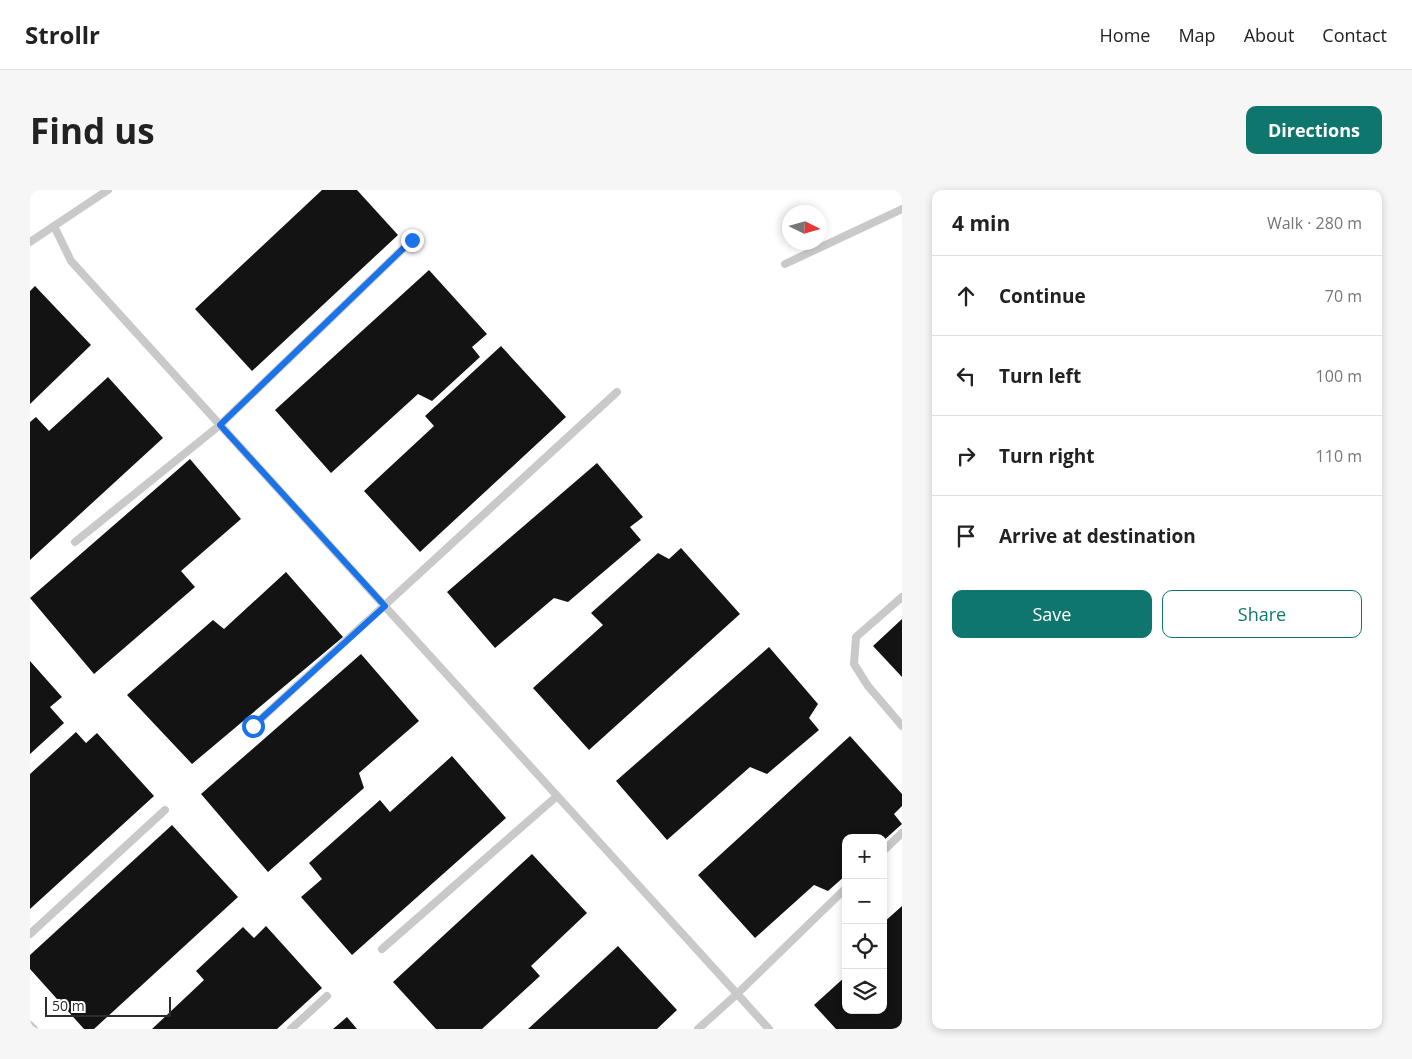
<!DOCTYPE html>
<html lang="en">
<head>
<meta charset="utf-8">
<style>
  body { margin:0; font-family:"Open Sans",sans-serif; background:#f6f6f6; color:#222 }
  .controls { position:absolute; right:15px; bottom:15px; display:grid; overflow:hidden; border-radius:10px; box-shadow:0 2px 8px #0003 }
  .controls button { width:45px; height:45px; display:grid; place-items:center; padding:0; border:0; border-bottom:1px solid #e0e0e0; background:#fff; color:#222; font:25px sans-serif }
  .compass { position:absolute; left:752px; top:15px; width:45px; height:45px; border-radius:50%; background:#fff; box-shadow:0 2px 8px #0003; rotate:95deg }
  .scale { position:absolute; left:15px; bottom:12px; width:126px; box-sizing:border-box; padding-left:5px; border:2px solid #2c2c2c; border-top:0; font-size:14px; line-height:18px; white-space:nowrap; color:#2c2c2c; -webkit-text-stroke:4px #fff; paint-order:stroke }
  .stop { position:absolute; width:15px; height:15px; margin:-11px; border:4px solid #1a73e8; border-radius:50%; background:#fff }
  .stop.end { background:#1a73e8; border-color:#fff; box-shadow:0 1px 5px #0008 }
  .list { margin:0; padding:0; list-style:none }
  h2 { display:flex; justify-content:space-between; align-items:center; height:65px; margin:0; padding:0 20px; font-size:21px }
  h2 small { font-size:16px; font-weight:400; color:#767676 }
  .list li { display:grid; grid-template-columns:32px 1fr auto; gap:15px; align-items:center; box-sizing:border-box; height:80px; padding:0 20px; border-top:1px solid #e0e0e0 }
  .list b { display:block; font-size:19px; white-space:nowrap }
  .list em { font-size:16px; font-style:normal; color:#767676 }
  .actions { display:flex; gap:10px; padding:15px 20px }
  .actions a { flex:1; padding:11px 0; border:1px solid #0f766e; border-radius:10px; text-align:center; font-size:18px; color:#0f766e }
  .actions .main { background:#0f766e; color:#fff }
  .icon { flex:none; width:28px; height:28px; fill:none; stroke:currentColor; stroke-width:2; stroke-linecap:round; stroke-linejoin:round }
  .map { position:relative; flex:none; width:872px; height:839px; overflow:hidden; border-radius:10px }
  header { display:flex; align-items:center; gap:30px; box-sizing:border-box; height:70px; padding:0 25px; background:#fff; border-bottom:1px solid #e0e0e0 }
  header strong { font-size:24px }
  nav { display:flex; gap:28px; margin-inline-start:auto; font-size:18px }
  .intro { display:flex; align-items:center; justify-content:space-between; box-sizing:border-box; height:120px; padding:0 30px }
  h1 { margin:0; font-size:35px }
  .button { padding:12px 22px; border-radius:10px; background:#0f766e; color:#fff; font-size:18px; font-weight:700 }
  main { display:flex; gap:30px; padding:0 30px }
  aside { flex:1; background:#fff; border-radius:10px; box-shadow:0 2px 8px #0003 }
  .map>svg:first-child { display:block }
  .building { fill:#131313 }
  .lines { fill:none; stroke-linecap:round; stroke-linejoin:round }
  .service { stroke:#c9c9c9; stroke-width:8 }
  .route { stroke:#1a73e8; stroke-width:6 }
</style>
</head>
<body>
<header>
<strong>Strollr</strong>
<nav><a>Home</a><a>Map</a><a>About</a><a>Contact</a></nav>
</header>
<div class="intro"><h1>Find us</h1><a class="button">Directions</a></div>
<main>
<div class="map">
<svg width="872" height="839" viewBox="0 0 872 839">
  <rect width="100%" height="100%" fill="#fff"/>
  <g class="building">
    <path d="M292 0H327L368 45 222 181 165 119Z"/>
    <path d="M399 80 457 144 442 157 450 167 402 211 388 204 301 283 245 220Z"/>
    <path d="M5 96 61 155 0 214V101Z"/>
    <path d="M471 156 536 227 390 362 334 301 404 236 395 226Z"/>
    <path d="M78 187 133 248 0 370V232L6 227 19 241Z"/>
    <path d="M160 269 211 329 151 381 165 397 64 484 0 408Z"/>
    <path d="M567 273 613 327 600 337 611 350 538 412 524 408 465 458 417 402Z"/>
    <path d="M651 358 710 424 559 560 503 498 573 435 561 423 628 363 639 369Z"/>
    <path d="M256 382 313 447 162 574 97 505 183 430 194 439Z"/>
    <path d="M872 429V487L843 456Z"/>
    <path d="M739 457 788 514 779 528 789 540 737 584 720 577 637 650 586 591Z"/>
    <path d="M331 464 389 531 329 583 334 598 238 682 171 604Z"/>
    <path d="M0 471 32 507 20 517 34 533 0 564Z"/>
    <path d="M46 542 56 553 67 543 124 606 0 719V584Z"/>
    <path d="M820 546 872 604V616L864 624 872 634 853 651V648H816V685L798 701 784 695 725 748 668 685Z"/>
    <path d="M422 566 476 628 322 765 271 707 292 689 279 673 350 610 360 622Z"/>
    <path d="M142 635 208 707 64 839H54L0 779V765Z"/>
    <path d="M502 664 557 723 501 776 510 786 452 839H406L363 792Z"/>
    <path d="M872 716V839H806L784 815 816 786V820H853V733Z"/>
    <path d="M236 736 292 798 247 839H122L174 790 166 781 213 737 224 748Z"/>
    <path d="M588 756 647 820 627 839H498Z"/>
    <path d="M317 827 327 839H303Z"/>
  </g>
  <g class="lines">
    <g class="service">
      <path d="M24 36 78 0"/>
      <path d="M0 52 24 36 41 71 739 839"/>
      <path d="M755 74 872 19"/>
      <path d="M45 352 190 235 382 50"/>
      <path d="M872 407 826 447 824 474 838 496 872 536"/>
      <path d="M223 536 587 202"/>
      <path d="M853 661 872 643"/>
      <path d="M0 744 135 620"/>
      <path d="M352 759 527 606"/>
      <path d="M0 835 4 839"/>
      <path d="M261 839 297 806"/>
      <path d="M668 839 707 804 816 698"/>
    </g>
  </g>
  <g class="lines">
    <path class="route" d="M223 536 355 416 190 235 382 50"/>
  </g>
</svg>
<div class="controls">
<button>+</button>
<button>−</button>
<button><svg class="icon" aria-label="locate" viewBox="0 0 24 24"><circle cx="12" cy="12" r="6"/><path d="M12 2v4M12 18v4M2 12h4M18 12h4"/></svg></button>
<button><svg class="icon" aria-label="layers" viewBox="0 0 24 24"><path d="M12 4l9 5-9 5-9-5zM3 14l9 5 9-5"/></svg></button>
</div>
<svg class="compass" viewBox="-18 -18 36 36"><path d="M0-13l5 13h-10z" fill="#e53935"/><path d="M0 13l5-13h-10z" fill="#767676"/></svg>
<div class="scale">50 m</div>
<div class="stop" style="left:223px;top:536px"></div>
<div class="stop end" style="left:382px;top:50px"></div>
</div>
<aside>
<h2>4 min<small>Walk · 280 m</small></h2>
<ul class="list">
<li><svg class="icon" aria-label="ahead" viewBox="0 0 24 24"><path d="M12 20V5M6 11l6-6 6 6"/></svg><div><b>Continue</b></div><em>70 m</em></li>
<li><svg class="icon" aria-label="left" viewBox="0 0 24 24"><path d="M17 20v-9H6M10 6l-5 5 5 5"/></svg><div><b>Turn left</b></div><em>100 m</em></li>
<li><svg class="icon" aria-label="right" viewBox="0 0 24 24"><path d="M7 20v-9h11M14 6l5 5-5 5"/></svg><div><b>Turn right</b></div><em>110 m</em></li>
<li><svg class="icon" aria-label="arrive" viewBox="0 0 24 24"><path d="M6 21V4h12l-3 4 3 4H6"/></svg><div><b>Arrive at destination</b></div></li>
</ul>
<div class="actions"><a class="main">Save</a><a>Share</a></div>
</aside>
</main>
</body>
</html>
